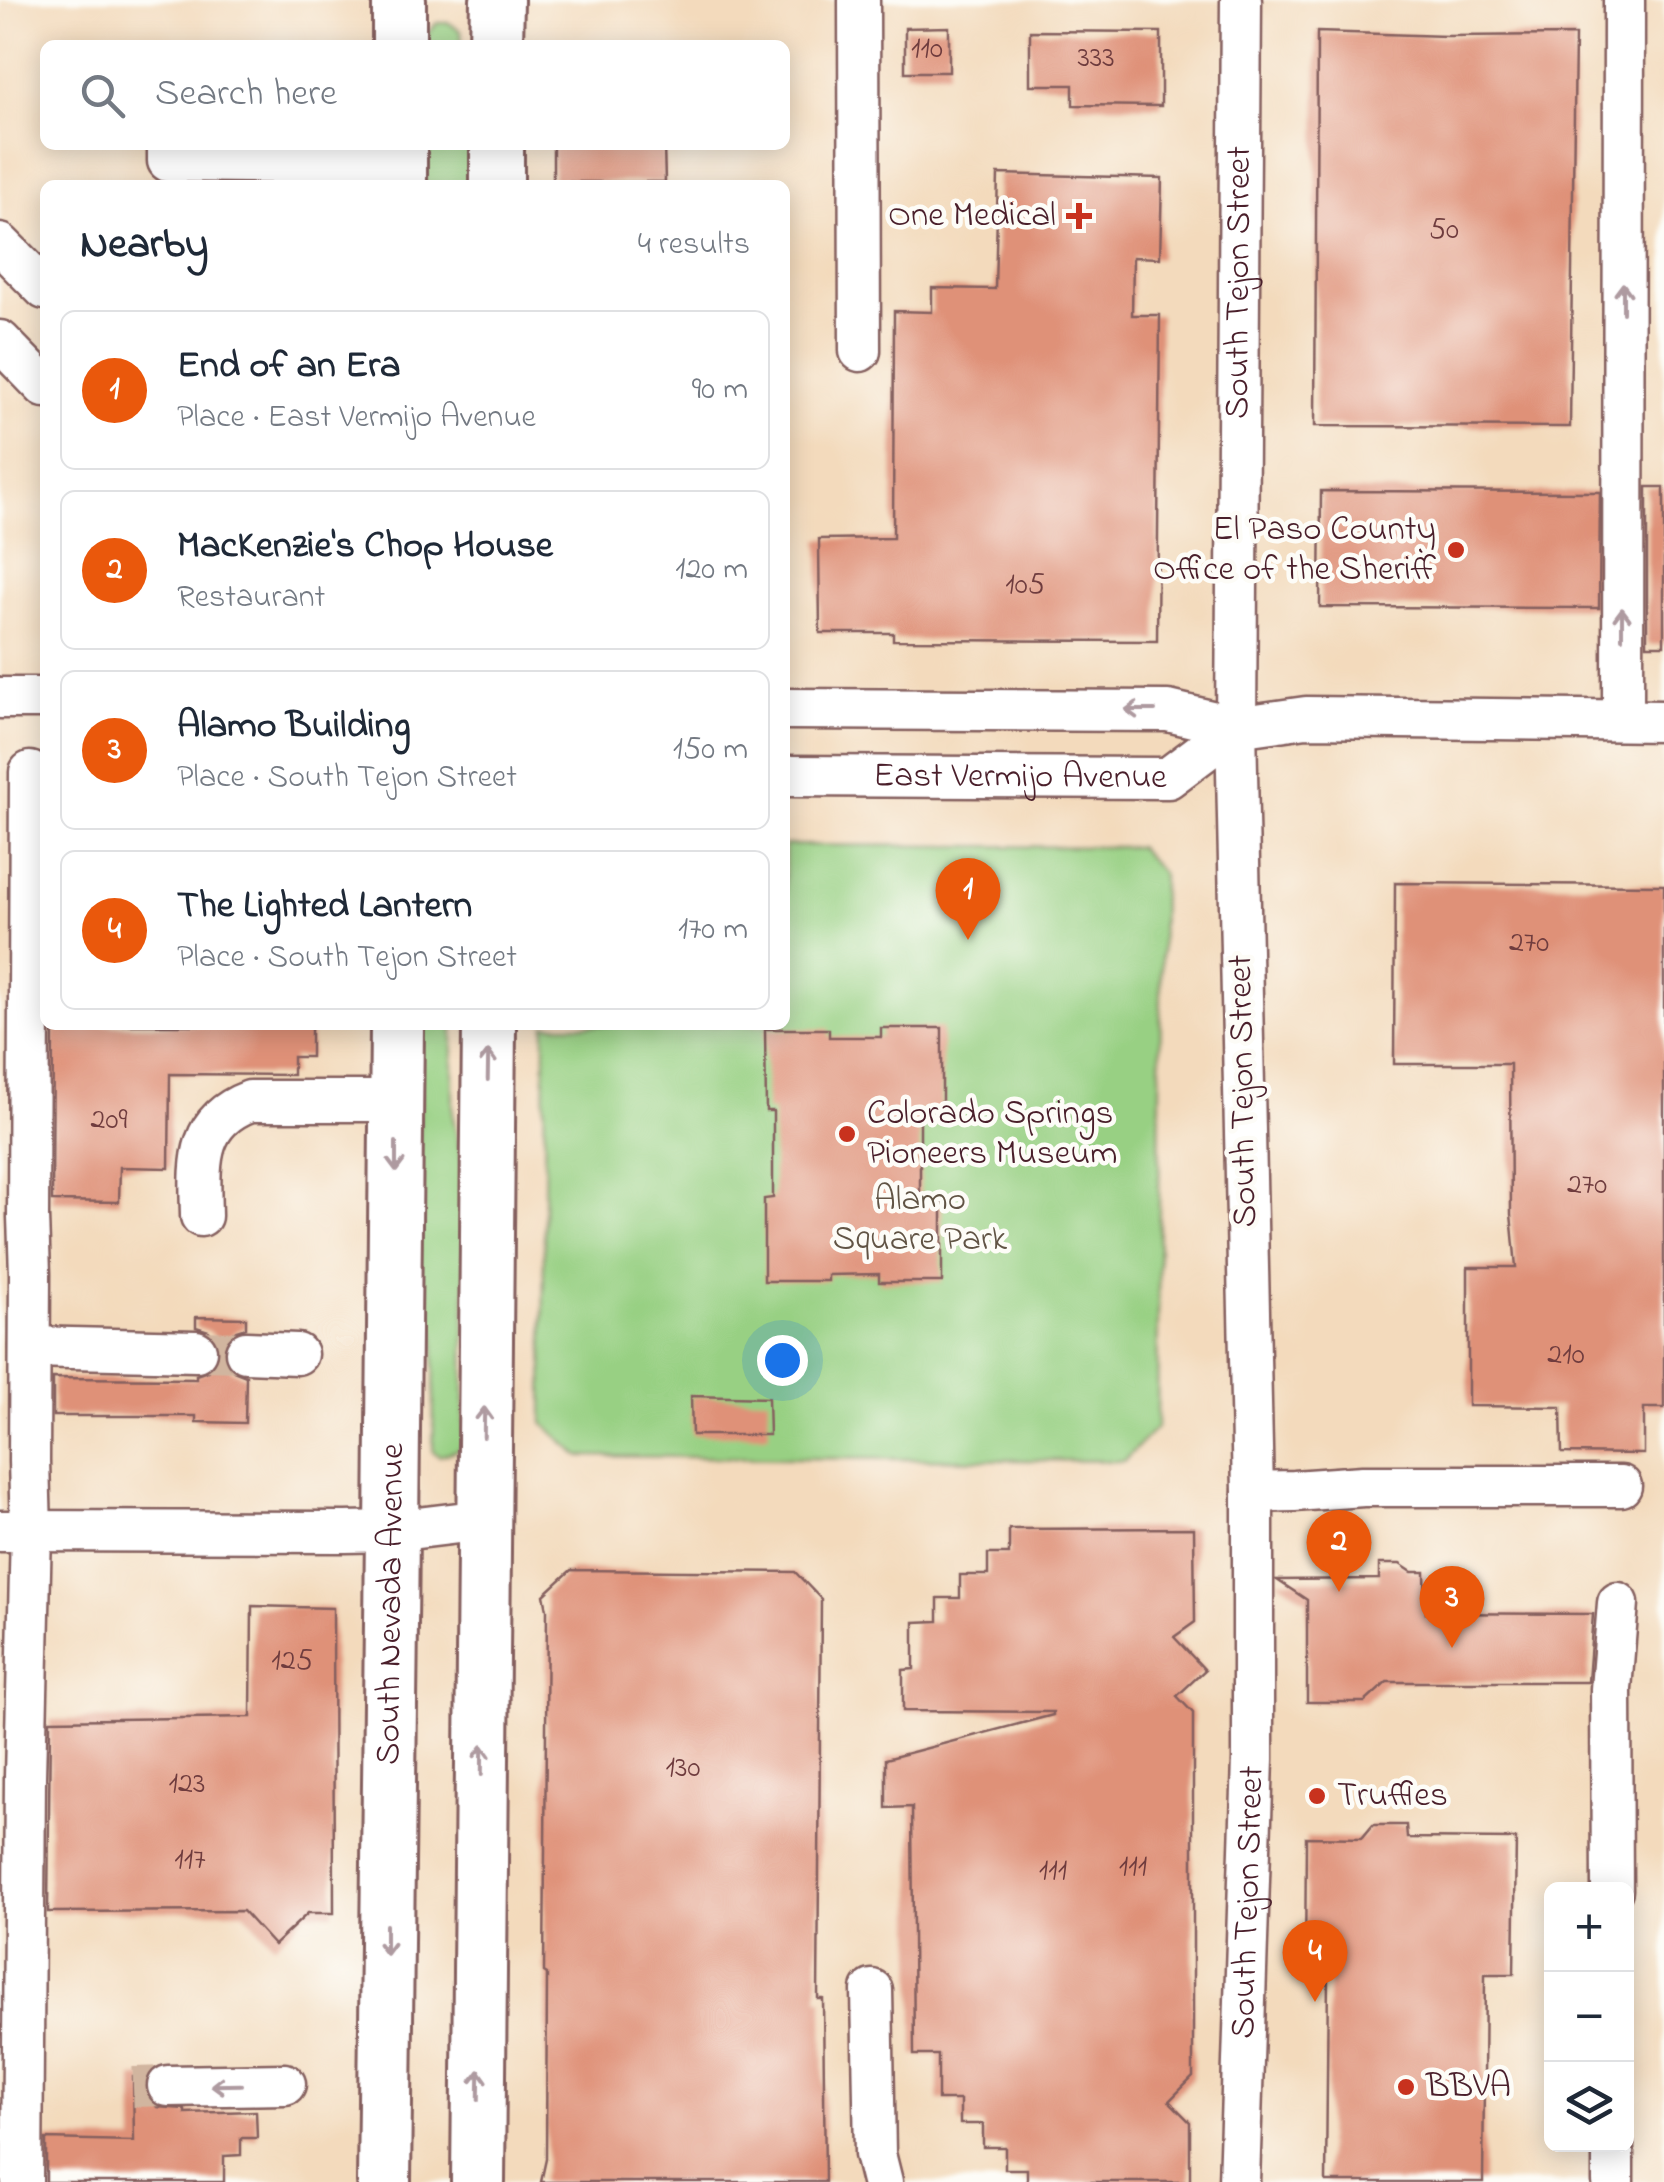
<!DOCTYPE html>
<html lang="en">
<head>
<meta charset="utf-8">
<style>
  body { margin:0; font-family:"Indie Flower",sans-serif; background:#f2f2f3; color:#1f2937 }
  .controls { position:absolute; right:30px; bottom:30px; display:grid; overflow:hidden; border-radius:15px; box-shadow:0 5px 25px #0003 }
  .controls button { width:90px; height:90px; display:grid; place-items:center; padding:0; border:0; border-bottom:2px solid #e0e1e3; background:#fff; color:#1f2937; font:50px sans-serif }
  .you { position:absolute; left:782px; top:1360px; width:35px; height:35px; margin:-25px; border:8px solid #fff; border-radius:50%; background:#1a73e8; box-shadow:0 0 0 15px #1a73e833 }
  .badge { display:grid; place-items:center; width:65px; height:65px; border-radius:50%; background:#ea580c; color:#fff; font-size:32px; font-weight:700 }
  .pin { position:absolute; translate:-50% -82px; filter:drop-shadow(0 2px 5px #0008) }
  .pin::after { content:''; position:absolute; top:52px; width:35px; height:30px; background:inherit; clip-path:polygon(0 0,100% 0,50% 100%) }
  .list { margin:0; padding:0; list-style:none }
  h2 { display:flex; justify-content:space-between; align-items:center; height:130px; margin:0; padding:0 40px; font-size:42px }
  h2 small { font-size:32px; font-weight:400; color:#747a83 }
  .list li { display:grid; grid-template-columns:65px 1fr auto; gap:30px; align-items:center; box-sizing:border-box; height:160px; margin:0 20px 20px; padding:0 20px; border:2px solid #e0e1e3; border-radius:15px }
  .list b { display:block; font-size:38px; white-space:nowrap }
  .list p { margin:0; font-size:32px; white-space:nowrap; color:#747a83 }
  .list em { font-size:32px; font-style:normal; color:#747a83 }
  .icon { flex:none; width:55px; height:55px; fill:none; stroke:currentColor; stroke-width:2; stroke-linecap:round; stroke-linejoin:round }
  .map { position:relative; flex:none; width:1664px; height:2182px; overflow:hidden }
  .search { position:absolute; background:#fff; box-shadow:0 5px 25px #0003; left:40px; top:40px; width:750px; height:110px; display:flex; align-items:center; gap:25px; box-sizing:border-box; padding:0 35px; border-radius:15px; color:#747a83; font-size:38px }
  .panel { position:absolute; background:#fff; box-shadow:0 5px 25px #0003; left:40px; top:180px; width:750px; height:850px; border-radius:15px }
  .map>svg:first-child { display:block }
  .green { fill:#98d083; stroke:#717857; stroke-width:2.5 }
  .building { fill:#df9178 }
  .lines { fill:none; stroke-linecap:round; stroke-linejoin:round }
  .minor-tunnel { stroke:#d1b59f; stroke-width:40; stroke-dasharray:40 20; stroke-linecap:butt }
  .minor-casing { stroke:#85605e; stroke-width:45 }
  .major-casing { stroke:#85605e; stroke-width:58 }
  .minor { stroke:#fff; stroke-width:40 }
  .major { stroke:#fff; stroke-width:52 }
  .oneway { stroke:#ae9aa0 }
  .poi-dot { fill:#c8321e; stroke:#fdfcf7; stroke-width:4 }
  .labels { text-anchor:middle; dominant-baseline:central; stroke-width:9; stroke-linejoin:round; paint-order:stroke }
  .number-label { font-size:30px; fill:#6f3c3e }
  .poi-label { font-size:35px; fill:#4a1f2b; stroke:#fdfcf7; text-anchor:start }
  .street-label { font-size:35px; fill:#4a1f2b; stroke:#fdfcf7 }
  .park-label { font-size:35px; fill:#615445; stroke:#fdfcf7 }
</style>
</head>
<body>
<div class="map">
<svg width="1664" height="2182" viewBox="0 0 1664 2182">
  <rect width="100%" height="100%" fill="#fdfcf7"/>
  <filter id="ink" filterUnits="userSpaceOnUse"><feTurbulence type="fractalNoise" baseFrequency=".01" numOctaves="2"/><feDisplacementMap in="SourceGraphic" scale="20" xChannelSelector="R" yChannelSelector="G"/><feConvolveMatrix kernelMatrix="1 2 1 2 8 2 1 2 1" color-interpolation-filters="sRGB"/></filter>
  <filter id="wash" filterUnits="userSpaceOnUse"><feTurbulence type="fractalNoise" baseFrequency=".0048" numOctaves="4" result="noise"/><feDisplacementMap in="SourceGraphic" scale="40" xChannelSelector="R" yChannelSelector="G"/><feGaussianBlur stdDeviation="2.25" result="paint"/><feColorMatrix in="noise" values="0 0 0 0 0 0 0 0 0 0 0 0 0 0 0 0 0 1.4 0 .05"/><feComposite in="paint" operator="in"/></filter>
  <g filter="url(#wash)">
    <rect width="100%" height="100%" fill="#f3dabc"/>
    <g class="green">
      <path d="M437 23H449L461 31 462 45H424V37Z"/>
      <path d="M424 145H470L475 185H425Z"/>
      <path d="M785 845 1138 847 1162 873 1157 1427 1124 1461 579 1456 543 1423 545 1025H785Z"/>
      <path d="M420 1025H453V1118L466 1176 464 1441 458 1450 440 1456 433 1452 435 1335 418 1283Z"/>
    </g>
    <g id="blocks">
      <g class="building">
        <path d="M949 27V72H905V28Z"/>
        <path d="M1030 31 1161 32V106L1073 105V85H1030Z"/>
        <path d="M1317 32 1447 36 1575 35 1570 427 1315 426Z"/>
        <path d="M553 145H664L665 182H553Z"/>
        <path d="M998 174 1162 178 1160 258 1133 257 1132 315H1160L1157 641 893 640V633H820L819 539 893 538 894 311 932 312V288L995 289Z"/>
        <rect x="1647" y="487" width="17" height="158"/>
        <path d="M1321 491 1600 492 1599 608 1320 607Z"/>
        <path d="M1395 883 1664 885V1408H1644V1454L1562 1453 1561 1407 1468 1406V1267H1516L1511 1214 1510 1064H1394Z"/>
        <path d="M53 1025H311V1057H293V1075L170 1074 169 1168 120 1167 119 1202 52 1201Z"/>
        <path d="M881 1028H942V1111H920V1200H942V1282H879V1274L828 1275V1281H764V1199L773 1198V1111H766L765 1029H829V1037H881Z"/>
        <path d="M196 1317 246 1318V1328L236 1331 227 1339 222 1352 225 1362 233 1371 246 1376 245 1423 196 1422V1416H53V1378L196 1379V1375L208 1371 217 1362 220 1351 216 1339 209 1331 196 1327Z"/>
        <path d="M691 1396 768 1398 769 1435H692Z"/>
        <path d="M1194 1528 1195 1622 1174 1637 1205 1670 1177 1696 1193 1713V2077L1169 2101 1190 2122V2182H1027V2169H1005V2147H983V2124H960V2100H938V2055H914L912 1807 886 1808V1759L1053 1715V1712L903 1711V1670L914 1669V1622L938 1621V1598H960V1575H988V1554H1009V1529Z"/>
        <path d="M1379 1564H1400L1412 1572H1425L1426 1613 1593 1614 1588 1682H1387L1365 1702H1307V1600L1277 1580 1379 1579Z"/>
        <path d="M571 1570 795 1572 821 1599 818 1999H823L825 2182H541L546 2159 547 1974 544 1972 547 1610 544 1595Z"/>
        <path d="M252 1606 333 1608 334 1913H308L274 1945 243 1911 48 1912 50 1720 251 1717Z"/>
        <path d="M1373 1825H1406L1407 1838 1516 1839 1514 1974H1485L1483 2182H1326L1328 1974 1305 1973 1306 1837 1362 1838Z"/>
        <path d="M133 2077H146L144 2087 147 2097 157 2107 185 2109V2113L256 2111 257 2138H241V2155L224 2156V2182H46V2139L134 2141Z"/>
      </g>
    </g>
  </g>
  <g filter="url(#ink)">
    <use href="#blocks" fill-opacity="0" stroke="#85605e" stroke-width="2.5"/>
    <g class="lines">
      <g class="minor-tunnel">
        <path d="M196 1351 246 1352"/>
        <path d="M133 2087 168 2086"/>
      </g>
      <defs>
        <g id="minor">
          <path d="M859 0 860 351"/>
          <path d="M168 145V161L400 164"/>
          <path d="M0 244 45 289"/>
          <path d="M0 341 45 387"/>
          <path d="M0 698H45"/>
          <path d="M785 709 1168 711 1236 727 1306 717 1664 721"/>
          <path d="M1623 720 1624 0"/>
          <path id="s1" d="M785 776 1168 778 1236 727"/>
          <path d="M201 1216C200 1166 194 1122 250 1101H397"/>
          <path d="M30 1347 196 1351"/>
          <path d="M246 1352 297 1354"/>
          <path d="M1253 1492 1294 1491 1363 1486H1621"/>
          <path d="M0 1531 345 1532 393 1531 483 1520"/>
          <path d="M1612 1890 1611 1689 1618 1603"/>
          <path d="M872 1990 875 2154 882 2182"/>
          <path d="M168 2086 285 2084"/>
          <path d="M1613 2144V2182"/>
          <path d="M22 2182 25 1777 31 1531 29 1461 30 1274 28 1217 30 772"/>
          <path id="s2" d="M1239 2182 1253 1759V1492L1236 727 1241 0"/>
        </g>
        <g id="major">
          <path d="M399 0V45"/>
          <path d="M496 45 497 0"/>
          <path d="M400 145V185"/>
          <path d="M497 145V185"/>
          <path id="s3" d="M384 2182C388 1796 395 1411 397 1025"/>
          <path d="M478 2182 489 1025"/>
        </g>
      </defs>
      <use href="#minor" class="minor-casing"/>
      <use href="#major" class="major-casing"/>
      <use href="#minor" class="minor"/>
      <use href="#major" class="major"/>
    </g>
    <defs><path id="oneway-shaft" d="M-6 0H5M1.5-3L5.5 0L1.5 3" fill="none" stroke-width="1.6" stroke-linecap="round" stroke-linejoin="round" transform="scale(2.5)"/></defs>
    <g class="oneway">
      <use href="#oneway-shaft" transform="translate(1623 298) rotate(-90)"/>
      <use href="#oneway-shaft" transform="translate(1622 623) rotate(-90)"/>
      <use href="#oneway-shaft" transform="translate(1140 710) rotate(-180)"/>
      <use href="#oneway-shaft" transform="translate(488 1065) rotate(-89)"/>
      <use href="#oneway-shaft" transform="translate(396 1157) rotate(90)"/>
      <use href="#oneway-shaft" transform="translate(484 1422) rotate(-89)"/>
      <use href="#oneway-shaft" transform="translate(482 1760) rotate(-89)"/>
      <use href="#oneway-shaft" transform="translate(386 1940) rotate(90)"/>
      <use href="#oneway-shaft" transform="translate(226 2085) rotate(179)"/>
      <use href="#oneway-shaft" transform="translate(479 2085) rotate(-89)"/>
    </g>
  </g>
  <g class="poi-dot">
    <path d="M1074 201h10v10h10v10h-10v10h-10v-10h-10v-10h10z"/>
    <circle cx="1456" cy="550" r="10"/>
    <circle cx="847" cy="1134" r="10"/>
    <circle cx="1317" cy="1796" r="10"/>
    <circle cx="1406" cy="2087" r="10"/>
  </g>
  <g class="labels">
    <g class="number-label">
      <text x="927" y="50">110</text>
      <text x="1096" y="59">333</text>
      <text x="1444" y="231">50</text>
      <text x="1025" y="586">105</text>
      <text x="1529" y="944">270</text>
      <text x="109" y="1121">209</text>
      <text x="1587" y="1186">270</text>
      <text x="1566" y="1356">210</text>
      <text x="292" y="1662">125</text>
      <text x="683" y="1769">130</text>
      <text x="187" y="1785">123</text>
      <text x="190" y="1861">117</text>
      <text x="1133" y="1868">111</text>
      <text x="1053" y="1872">111</text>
    </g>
    <g class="poi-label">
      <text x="1056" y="216" text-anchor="end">One Medical</text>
      <text x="1436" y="530" text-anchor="end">El Paso County<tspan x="1436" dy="40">Office of the Sheriff</tspan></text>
      <text x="867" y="1114">Colorado Springs<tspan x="867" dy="40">Pioneers Museum</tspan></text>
      <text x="1337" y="1796">Truffles</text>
      <text x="1426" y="2087">BBVA</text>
    </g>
    <g class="street-label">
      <text stroke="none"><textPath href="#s2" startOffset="1900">South Tejon Street</textPath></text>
      <text stroke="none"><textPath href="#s1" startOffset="235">East Vermijo Avenue</textPath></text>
      <text transform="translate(1244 1091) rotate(-91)">South Tejon Street</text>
      <text stroke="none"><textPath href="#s3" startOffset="578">South Nevada Avenue</textPath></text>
      <text stroke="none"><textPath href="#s2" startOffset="280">South Tejon Street</textPath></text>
    </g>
    <g class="park-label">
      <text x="920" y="1200">Alamo<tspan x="920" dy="40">Square Park</tspan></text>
    </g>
  </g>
</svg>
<div class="controls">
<button>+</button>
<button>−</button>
<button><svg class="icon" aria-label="layers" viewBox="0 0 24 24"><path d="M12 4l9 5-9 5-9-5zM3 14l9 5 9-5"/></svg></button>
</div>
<div class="you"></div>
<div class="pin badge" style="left:968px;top:940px">1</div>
<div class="pin badge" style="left:1339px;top:1592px">2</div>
<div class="pin badge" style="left:1452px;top:1648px">3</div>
<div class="pin badge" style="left:1315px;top:2002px">4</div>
<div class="search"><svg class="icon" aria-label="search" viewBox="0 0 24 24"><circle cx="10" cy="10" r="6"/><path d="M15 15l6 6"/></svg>Search here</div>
<section class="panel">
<h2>Nearby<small>4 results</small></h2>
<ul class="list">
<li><span class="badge">1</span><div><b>End of an Era</b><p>Place · East Vermijo Avenue</p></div><em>90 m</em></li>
<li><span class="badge">2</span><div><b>MacKenzie's Chop House</b><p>Restaurant</p></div><em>120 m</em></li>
<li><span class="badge">3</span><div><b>Alamo Building</b><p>Place · South Tejon Street</p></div><em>150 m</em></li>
<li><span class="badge">4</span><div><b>The Lighted Lantern</b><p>Place · South Tejon Street</p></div><em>170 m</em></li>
</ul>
</section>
</div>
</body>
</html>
